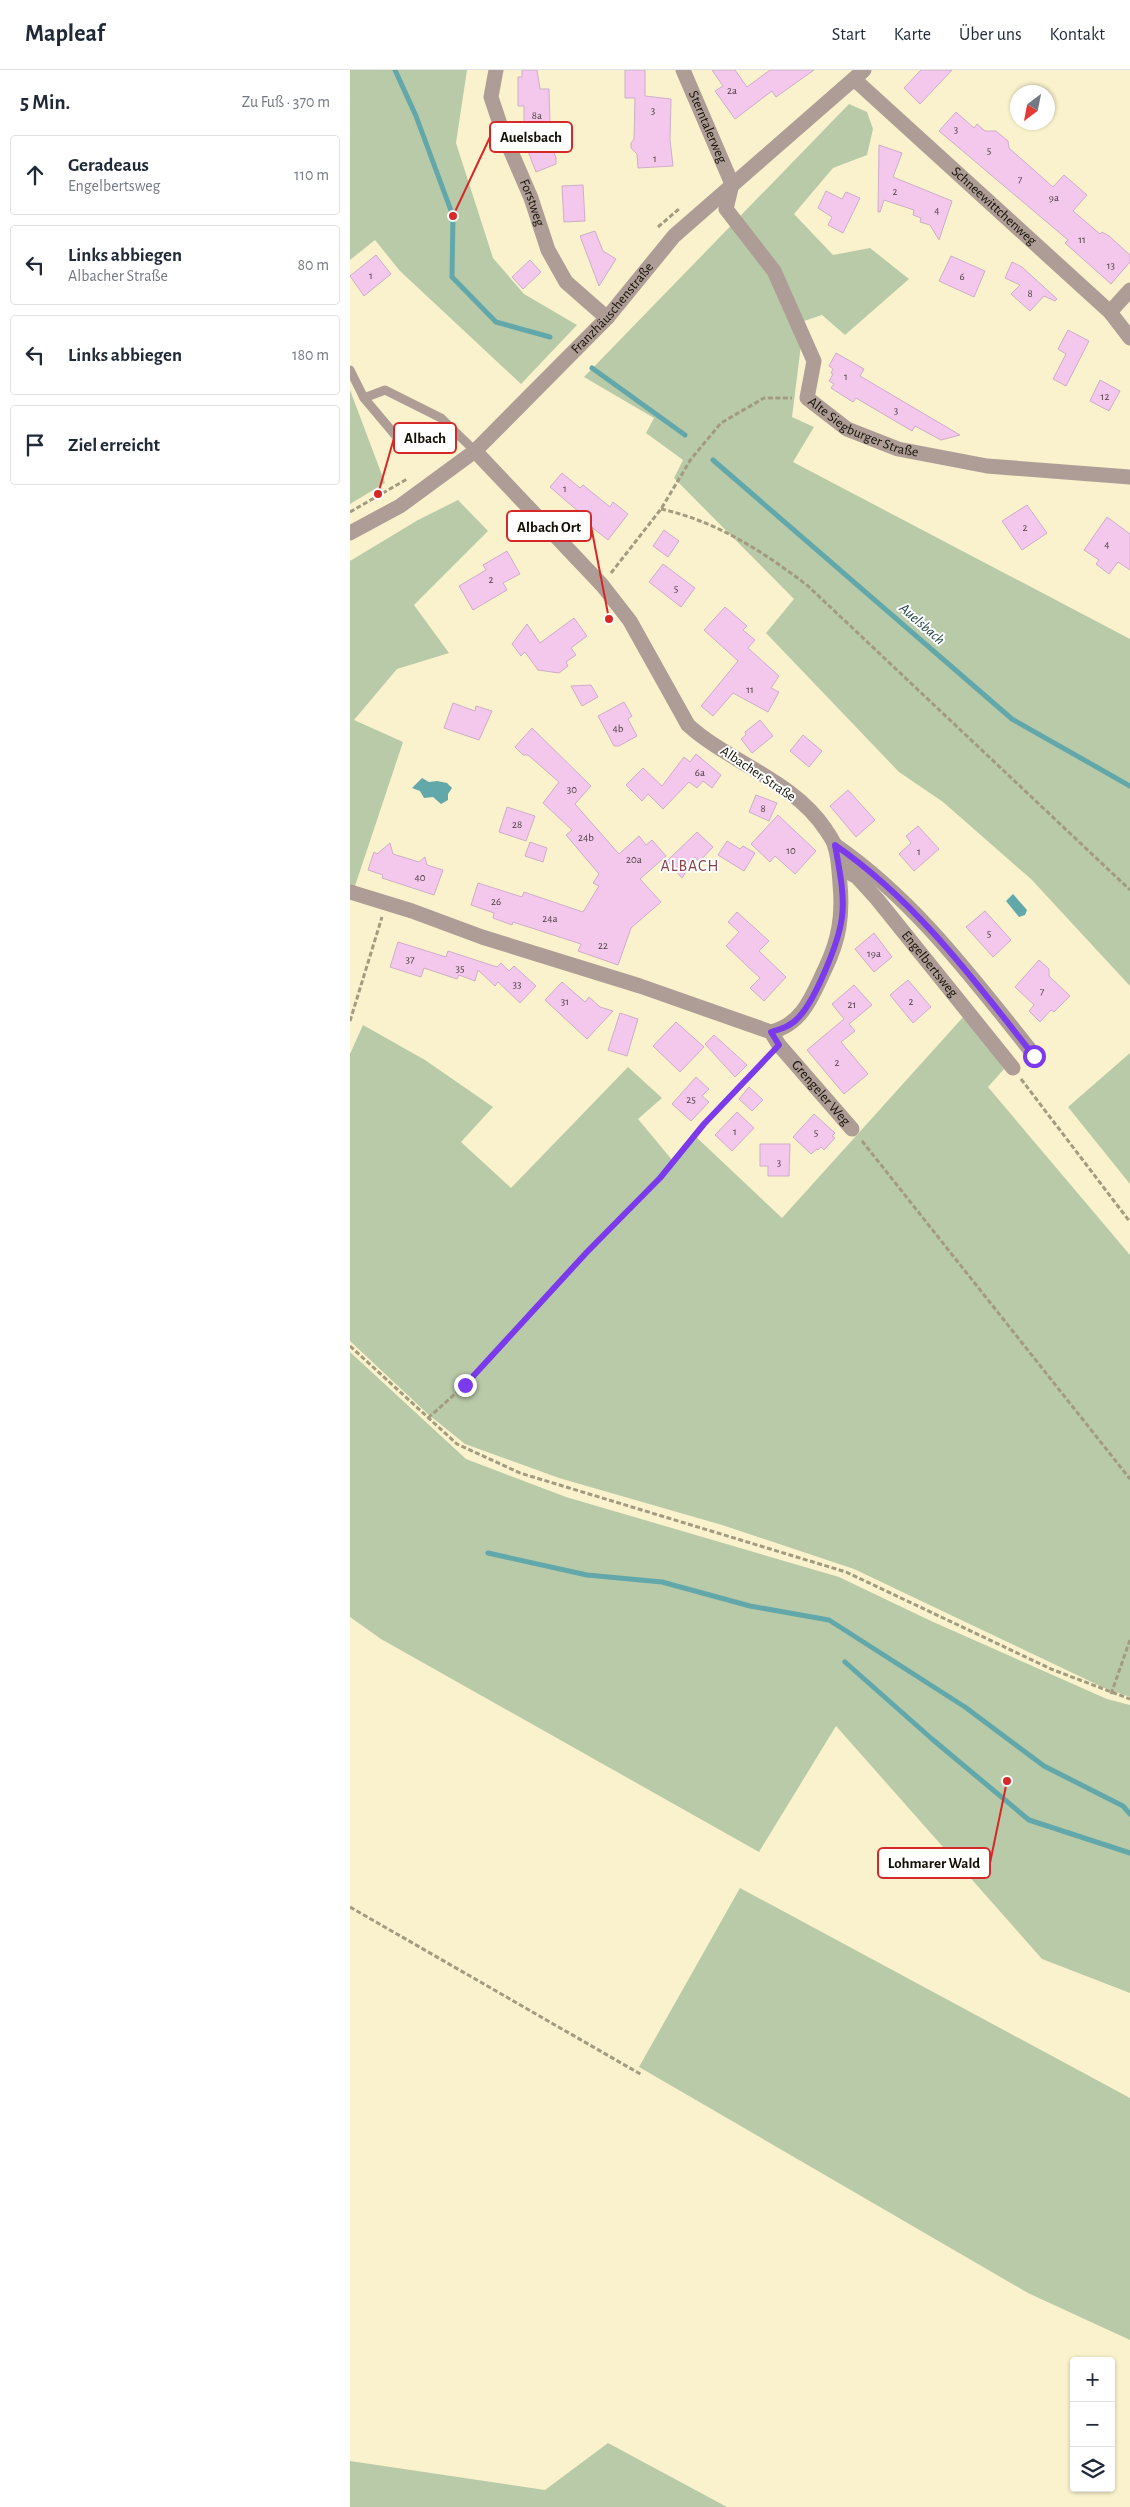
<!DOCTYPE html>
<html lang="de">
<head>
<meta charset="utf-8">
<style>
  body { margin:0; font-family:"Alegreya Sans",sans-serif; background:#f2f2f3; color:#1f2937 }
  .controls { position:absolute; right:15px; bottom:15px; display:grid; overflow:hidden; border-radius:5px; box-shadow:0 1px 4px #0004 }
  .controls button { width:45px; height:45px; display:grid; place-items:center; padding:0; border:0; border-bottom:1px solid #e0e1e3; background:#fff; color:#1f2937; font:25px sans-serif }
  .compass { position:absolute; left:660px; top:15px; width:45px; height:45px; border-radius:50%; background:#fff; box-shadow:0 1px 4px #0004; rotate:212deg }
  .stop { position:absolute; width:15px; height:15px; margin:-11px; border:4px solid #7c3aed; border-radius:50%; background:#fff }
  .stop.end { background:#7c3aed; border-color:#fff; box-shadow:0 1px 5px #0008 }
  .list { margin:0; padding:0; list-style:none }
  h2 { display:flex; justify-content:space-between; align-items:center; height:65px; margin:0; padding:0 20px; font-size:21px }
  h2 small { font-size:16px; font-weight:400; color:#747a83 }
  .list li { display:grid; grid-template-columns:32px 1fr auto; gap:15px; align-items:center; box-sizing:border-box; height:80px; margin:0 10px 10px; padding:0 10px; border:1px solid #e0e1e3; border-radius:5px }
  .list b { display:block; font-size:19px; white-space:nowrap }
  .list p { margin:0; font-size:16px; white-space:nowrap; color:#747a83 }
  .list em { font-size:16px; font-style:normal; color:#747a83 }
  .icon { flex:none; width:28px; height:28px; fill:none; stroke:currentColor; stroke-width:2; stroke-linecap:round; stroke-linejoin:round }
  .map { position:relative; flex:none; width:780px; height:2437px; overflow:hidden }
  header { display:flex; align-items:center; gap:30px; box-sizing:border-box; height:70px; padding:0 25px; background:#fff; border-bottom:1px solid #e0e1e3 }
  header strong { font-size:24px }
  nav { display:flex; gap:28px; margin-inline-start:auto; font-size:18px }
  main { display:flex }
  aside { flex:1; background:#fff }
  .map>svg:first-child { display:block }
  .green { fill:#b9caa9 }
  .water { fill:#62a7a9 }
  .lines { fill:none; stroke-linecap:round; stroke-linejoin:round }
  .stream { stroke:#62a7a9; stroke-width:5 }
  .building { fill:#f4c8ed; stroke:#cdaec8 }
  .path { stroke:#a29b80; stroke-width:3; stroke-dasharray:5 2.5; stroke-linecap:butt }
  .service { stroke:#ae9d96; stroke-width:9 }
  .minor { stroke:#ae9d96; stroke-width:15 }
  .tertiary { stroke:#ae9d96; stroke-width:15 }
  .route { stroke:#7c3aed; stroke-width:6 }
  .labels { text-anchor:middle; dominant-baseline:central; stroke-width:4; stroke-linejoin:round; paint-order:stroke }
  .number-label { font-size:11px; fill:#4a3d3e }
  .street-label { font-size:14px; fill:#120f04; stroke:#fff }
  .water-label { font-size:15px; font-style:italic; fill:#1a3d3e; stroke:#fff }
  .quarter-label { font-size:16px; letter-spacing:1px; fill:#863e47; stroke:#fff }
  .leader { fill:none; stroke:#d62828; stroke-width:2 }
  .callout-dot { fill:#d62828; stroke:#fff; stroke-width:2 }
  .callout { fill:#fff; stroke:#d62828; stroke-width:2 }
  .callout-label { font-size:15px; text-anchor:middle; font-weight:bold; fill:#120f04 }
</style>
</head>
<body>
<header>
<strong>Mapleaf</strong>
<nav><a>Start</a><a>Karte</a><a>Über uns</a><a>Kontakt</a></nav>
</header>
<main>
<aside>
<h2>5 Min.<small>Zu Fuß · 370 m</small></h2>
<ul class="list">
<li><svg class="icon" aria-label="ahead" viewBox="0 0 24 24"><path d="M12 20V5M6 11l6-6 6 6"/></svg><div><b>Geradeaus</b><p>Engelbertsweg</p></div><em>110 m</em></li>
<li><svg class="icon" aria-label="left" viewBox="0 0 24 24"><path d="M17 20v-9H6M10 6l-5 5 5 5"/></svg><div><b>Links abbiegen</b><p>Albacher Straße</p></div><em>80 m</em></li>
<li><svg class="icon" aria-label="left" viewBox="0 0 24 24"><path d="M17 20v-9H6M10 6l-5 5 5 5"/></svg><div><b>Links abbiegen</b></div><em>180 m</em></li>
<li><svg class="icon" aria-label="arrive" viewBox="0 0 24 24"><path d="M6 21V4h12l-3 4 3 4H6"/></svg><div><b>Ziel erreicht</b></div></li>
</ul>
</aside>
<div class="map">
<svg width="780" height="2437" viewBox="0 0 780 2437">
  <rect width="100%" height="100%" fill="#faf2cc"/>
  <g class="green">
    <path d="M0 0H117L106 73 143 188 174 224 227 255 171 314 50 201 25 170 0 190Z"/>
    <path d="M499 34 517 42 523 59 517 85 483 98 444 144 483 185 520 178 559 209 495 265 472 245 454 251 442 347 464 357 443 392 780 569V916L681 809 593 732 549 702 416 563 444 529 324 408 333 390 296 363 304 348 234 307Z"/>
    <path d="M0 320 35 413 0 434Z"/>
    <path d="M108 430 138 461 64 535 99 583 47 599 4 650 53 672 5 816 0 815V491L68 450Z"/>
    <path d="M615 945 654 999 638 1017 780 1185V1627L752 1617 504 1499 372 1455 209 1408 115 1374 79 1345 0 1271V984L13 955 75 990 143 1037 111 1072 161 1118 278 997 312 1028 288 1049 323 1091 344 1065 432 1148Z"/>
    <path d="M780 983V1114L718 1037Z"/>
    <path d="M0 1282 116 1389 216 1427 489 1507 581 1551 757 1629 780 1635V1923L692 1889 486 1656 409 1782 31 1569 0 1547Z"/>
    <path d="M390 1818 780 2028V2270L678 2223 289 1997Z"/>
    <path d="M258 2373 377 2437H0V2391L195 2420Z"/>
  </g>
  <g class="water">
    <path d="M72 708 79 712 87 711 97 713 102 718 98 724V730L91 734 83 727 74 728 70 721 62 718Z"/>
    <path d="M663 824 677 840 675 845 669 847 656 831Z"/>
  </g>
  <g class="lines">
    <g class="stream">
      <path d="M45 0 66 46 103 146 102 207 146 252 200 267"/>
      <path d="M242 298 335 365"/>
      <path d="M363 390 662 649 780 716"/>
      <path d="M138 1483 237 1505 312 1512 400 1536 479 1550 615 1637 694 1696 773 1736 780 1744"/>
      <path d="M495 1592 582 1669 679 1750 780 1783"/>
    </g>
  </g>
  <g class="building">
    <path d="M172 0H187L190 19H199L200 54 192 53 206 88V94L186 102 174 71V36H168V7H172Z"/>
    <path d="M275 0H295V26L321 29 320 70 323 96 288 98 287 84 281 78V73L284 69 285 28H275Z"/>
    <path d="M362 0H385L397 17 420 0H464L426 27 422 21 385 49 365 21 373 16Z"/>
    <path d="M571 0H602L570 34 554 18Z"/>
    <path d="M606 42 624 58 627 54 635 61H646L658 71 659 78 703 117 714 105 737 125 723 141 750 164 752 162 759 166 780 185V192L761 214 715 173 718 170 589 61Z"/>
    <path d="M529 75 552 83 543 107 602 131 589 170 580 155 570 152 571 148 563 145 564 140 534 130 530 142H528Z"/>
    <path d="M233 115 235 151 214 152 212 116Z"/>
    <path d="M476 121 492 129 496 122 510 128 493 163 478 155 482 147 468 138Z"/>
    <path d="M245 161 253 181 266 189 249 216 230 166Z"/>
    <path d="M26 185 41 204 14 226 0 206Z"/>
    <path d="M601 186 635 201 624 227 589 211Z"/>
    <path d="M180 190 191 202 173 219 162 207Z"/>
    <path d="M662 192 672 197 707 229 705 231 694 226 680 241 661 224 670 215 655 208Z"/>
    <path d="M718 260 739 271 716 316 703 309 716 284 708 279Z"/>
    <path d="M486 283 514 299 510 306 610 365 591 370 565 356 562 361 506 328 503 332 481 318 484 314 479 311 483 304 481 303 483 299 479 296Z"/>
    <path d="M750 310 770 321 759 341 740 331Z"/>
    <path d="M212 403 230 418 233 415 260 437 263 432 278 444 258 470 234 451 236 448 200 417Z"/>
    <path d="M677 435 697 463 672 480 652 451Z"/>
    <path d="M757 447 780 464V500L768 492 759 504 746 494 749 490 734 480Z"/>
    <path d="M314 460 329 471 318 487 303 476Z"/>
    <path d="M157 481 170 504 153 513 157 520 123 540 109 516 136 500 133 495Z"/>
    <path d="M313 494 345 518 331 537 299 512Z"/>
    <path d="M375 537 397 556 393 560 405 570 398 578 429 606 421 618 429 622 418 642 383 623 363 646 351 636 388 591 354 560Z"/>
    <path d="M224 548 237 566 221 578 226 585 216 592 218 596 209 603 188 600 175 582 171 586 162 574 177 554 190 573Z"/>
    <path d="M241 615 248 627 232 636 221 616Z"/>
    <path d="M274 632 282 646 278 649 287 666 269 676H264L248 646Z"/>
    <path d="M103 633 125 641 126 636 142 641 129 670 94 658Z"/>
    <path d="M410 650 423 666 402 683 391 669 396 665 395 662Z"/>
    <path d="M182 658 241 716 225 734 269 784 289 766 296 775 302 770 316 786 290 809 311 832 281 858 268 895 228 881 231 874 163 852 162 855 143 848 144 843 121 835 128 813 172 827 174 822 233 842 249 816 243 813 249 804 216 765 222 760 193 733 209 712 178 685H173L165 677Z"/>
    <path d="M453 665 472 681 459 697 440 681Z"/>
    <path d="M346 684 371 705 362 718 353 711 347 718 339 712 313 739 298 724 292 731 276 715 293 698 312 716 334 687 340 692Z"/>
    <path d="M498 720 525 750 506 767 480 736Z"/>
    <path d="M406 725 427 733 419 751 399 742Z"/>
    <path d="M157 737 185 746 176 771 149 762Z"/>
    <path d="M428 745 466 781 445 804 425 786 420 792 401 774Z"/>
    <path d="M568 756 589 779 564 801 549 784 561 773 556 766Z"/>
    <path d="M347 762 363 777 349 792 345 787 332 808 317 791Z"/>
    <path d="M377 771 390 779 393 776 405 783 394 801 368 785Z"/>
    <path d="M180 772 197 778 193 792 175 786Z"/>
    <path d="M40 773 43 784 69 792 75 787 77 795 93 800 84 825 32 808 33 805 18 800 24 782 27 784Z"/>
    <path d="M635 841 661 870 643 887 616 857Z"/>
    <path d="M387 842 419 871 409 881 436 907 414 931 400 918 410 908 376 876 389 862 378 852Z"/>
    <path d="M524 863 542 887 524 902 505 879Z"/>
    <path d="M48 872 96 887 98 881 147 897 151 893 159 901 164 896 186 916 170 933 148 912 145 916 128 900 125 911 109 905 107 909 74 898 71 907 40 897Z"/>
    <path d="M689 890 699 899V906L720 926 704 942 701 940 690 952 679 941 684 935 665 917Z"/>
    <path d="M558 910 581 937 563 953 540 925Z"/>
    <path d="M212 912 235 932 239 927 250 937 263 941 237 969 195 930Z"/>
    <path d="M504 915 522 935 499 954 505 961 491 972 518 1004 494 1024 457 980 494 949 482 934Z"/>
    <path d="M270 943 288 949 277 986 258 980Z"/>
    <path d="M326 952 354 977 330 1002 303 976Z"/>
    <path d="M364 965 397 995 385 1007 355 974Z"/>
    <path d="M346 1007 359 1019 352 1026 359 1032 341 1051 322 1034Z"/>
    <path d="M399 1017 413 1030 402 1041 389 1029Z"/>
    <path d="M387 1042 404 1058 382 1081 365 1065Z"/>
    <path d="M464 1044 485 1063 482 1066 485 1068 474 1080 471 1077 468 1080 467 1079 461 1084 443 1067Z"/>
    <path d="M410 1074H440L439 1106H418V1096H410Z"/>
  </g>
  <g class="lines">
    <g class="path">
      <path d="M308 157 330 138"/>
      <path d="M311 439C366 451 414 482 458 516L780 820"/>
      <path d="M0 442 57 409"/>
      <path d="M261 503 311 439 341 389 371 353 414 328H442"/>
      <path d="M0 951 32 847"/>
      <path d="M671 1009 780 1152"/>
      <path d="M512 1071 780 1409"/>
      <path d="M0 1276 107 1374 170 1403 496 1502 701 1599 780 1629"/>
      <path d="M78 1348 115 1315 237 1182 309 1108 354 1054 418 986"/>
      <path d="M761 1624 780 1570"/>
      <path d="M0 1837 292 2005"/>
    </g>
    <g class="service">
      <path d="M0 300 14 328 46 366"/>
      <path d="M14 328 35 320 91 348 125 381"/>
    </g>
    <g class="minor">
      <path id="s1" d="M146 0 141 27 153 63 181 128 198 180 216 212 257 248"/>
      <path id="s2" d="M333 0 382 114 376 139 424 201 464 291 457 328 497 359 548 379 637 396 780 407"/>
      <path id="s3" d="M504 9 760 242 780 268"/>
      <path d="M760 242 780 220"/>
      <path d="M485 775C566 831 624 910 685 986"/>
      <path id="s4" d="M489 797 507 807 527 829 663 998"/>
      <path d="M0 822 62 841 132 867 290 916 421 962C453 954 462 926 475 899 489 870 493 846 490 814 489 802 489 789 485 777 484 771 479 765 476 760 443 710 380 693 338 655L280 551 252 515 125 381"/>
      <path id="s5" d="M421 962 429 975 502 1059"/>
    </g>
    <path class="tertiary" id="s6" d="M0 463 50 436 125 381 257 248 324 166 514 0"/>
  </g>
  <g class="lines">
    <path class="route" d="M115 1315 237 1182 310 1108 354 1054 429 975 421 962C431 959 441 956 448 948 465 931 489 872 492 847 495 824 489 798 485 775 566 831 624 910 684 986"/>
  </g>
  <g class="labels">
    <g class="number-label">
      <text x="382" y="20">2a</text>
      <text x="303" y="40">3</text>
      <text x="187" y="45">8a</text>
      <text x="606" y="59">3</text>
      <text x="639" y="80">5</text>
      <text x="305" y="88">1</text>
      <text x="670" y="109">7</text>
      <text x="545" y="121">2</text>
      <text x="704" y="127">9a</text>
      <text x="587" y="140">4</text>
      <text x="732" y="169">11</text>
      <text x="761" y="195">13</text>
      <text x="21" y="205">1</text>
      <text x="612" y="206">6</text>
      <text x="680" y="223">8</text>
      <text x="496" y="306">1</text>
      <text x="755" y="326">12</text>
      <text x="546" y="340">3</text>
      <text x="215" y="418">1</text>
      <text x="675" y="457">2</text>
      <text x="757" y="474">4</text>
      <text x="141" y="509">2</text>
      <text x="326" y="518">5</text>
      <text x="400" y="619">11</text>
      <text x="268" y="658">4b</text>
      <text x="350" y="702">6a</text>
      <text x="222" y="719">30</text>
      <text x="413" y="738">8</text>
      <text x="167" y="754">28</text>
      <text x="236" y="767">24b</text>
      <text x="441" y="780">10</text>
      <text x="569" y="781">1</text>
      <text x="284" y="789">20a</text>
      <text x="70" y="807">40</text>
      <text x="146" y="831">26</text>
      <text x="200" y="848">24a</text>
      <text x="639" y="863">5</text>
      <text x="253" y="875">22</text>
      <text x="524" y="883">19a</text>
      <text x="60" y="889">37</text>
      <text x="110" y="898">35</text>
      <text x="167" y="914">33</text>
      <text x="692" y="921">7</text>
      <text x="215" y="931">31</text>
      <text x="561" y="931">2</text>
      <text x="502" y="934">21</text>
      <text x="487" y="992">2</text>
      <text x="341" y="1029">25</text>
      <text x="385" y="1061">1</text>
      <text x="466" y="1062">5</text>
      <text x="429" y="1092">3</text>
    </g>
    <g class="street-label">
      <text stroke="none"><textPath href="#s2" startOffset="62">Sterntalerweg</textPath></text>
      <text stroke="none"><textPath href="#s1" startOffset="141">Forstweg</textPath></text>
      <text stroke="none"><textPath href="#s3" startOffset="189">Schneewittchenweg</textPath></text>
      <text stroke="none"><textPath href="#s6" startOffset="348">Franzhäuschenstraße</textPath></text>
      <text stroke="none"><textPath href="#s2" startOffset="429">Alte Siegburger Straße</textPath></text>
      <text transform="translate(408 704) rotate(34)">Albacher Straße</text>
      <text stroke="none"><textPath href="#s4" startOffset="134">Engelbertsweg</textPath></text>
      <text stroke="none"><textPath href="#s5" startOffset="79">Grengeler Weg</textPath></text>
    </g>
    <g class="water-label">
      <text transform="translate(572 554) rotate(41)">Auelsbach</text>
    </g>
    <g class="quarter-label">
      <text x="340" y="796">ALBACH</text>
    </g>
  </g>
  <path class="leader" d="M103 146L140 67M28 424L44 368M259 549L241 456M657 1711L640 1793"/>
  <g class="callout-dot">
    <circle cx="103" cy="146" r="5"/>
    <circle cx="28" cy="424" r="5"/>
    <circle cx="259" cy="549" r="5"/>
    <circle cx="657" cy="1711" r="5"/>
  </g>
  <g class="callout">
    <rect x="140" y="52" width="82" height="30" rx="5"/>
    <rect x="44" y="353" width="62" height="30" rx="5"/>
    <rect x="157" y="441" width="84" height="30" rx="5"/>
    <rect x="528" y="1778" width="112" height="30" rx="5"/>
  </g>
  <g class="callout-label">
    <text x="181" y="72">Auelsbach</text>
    <text x="75" y="373">Albach</text>
    <text x="199" y="462">Albach Ort</text>
    <text x="584" y="1798">Lohmarer Wald</text>
  </g>
</svg>
<div class="controls">
<button>+</button>
<button>−</button>
<button><svg class="icon" aria-label="layers" viewBox="0 0 24 24"><path d="M12 4l9 5-9 5-9-5zM3 14l9 5 9-5"/></svg></button>
</div>
<svg class="compass" viewBox="-18 -18 36 36"><path d="M0-13l5 13h-10z" fill="#e53935"/><path d="M0 13l5-13h-10z" fill="#747a83"/></svg>
<div class="stop" style="left:684px;top:986px"></div>
<div class="stop end" style="left:115px;top:1315px"></div>
</div>
</main>
</body>
</html>
